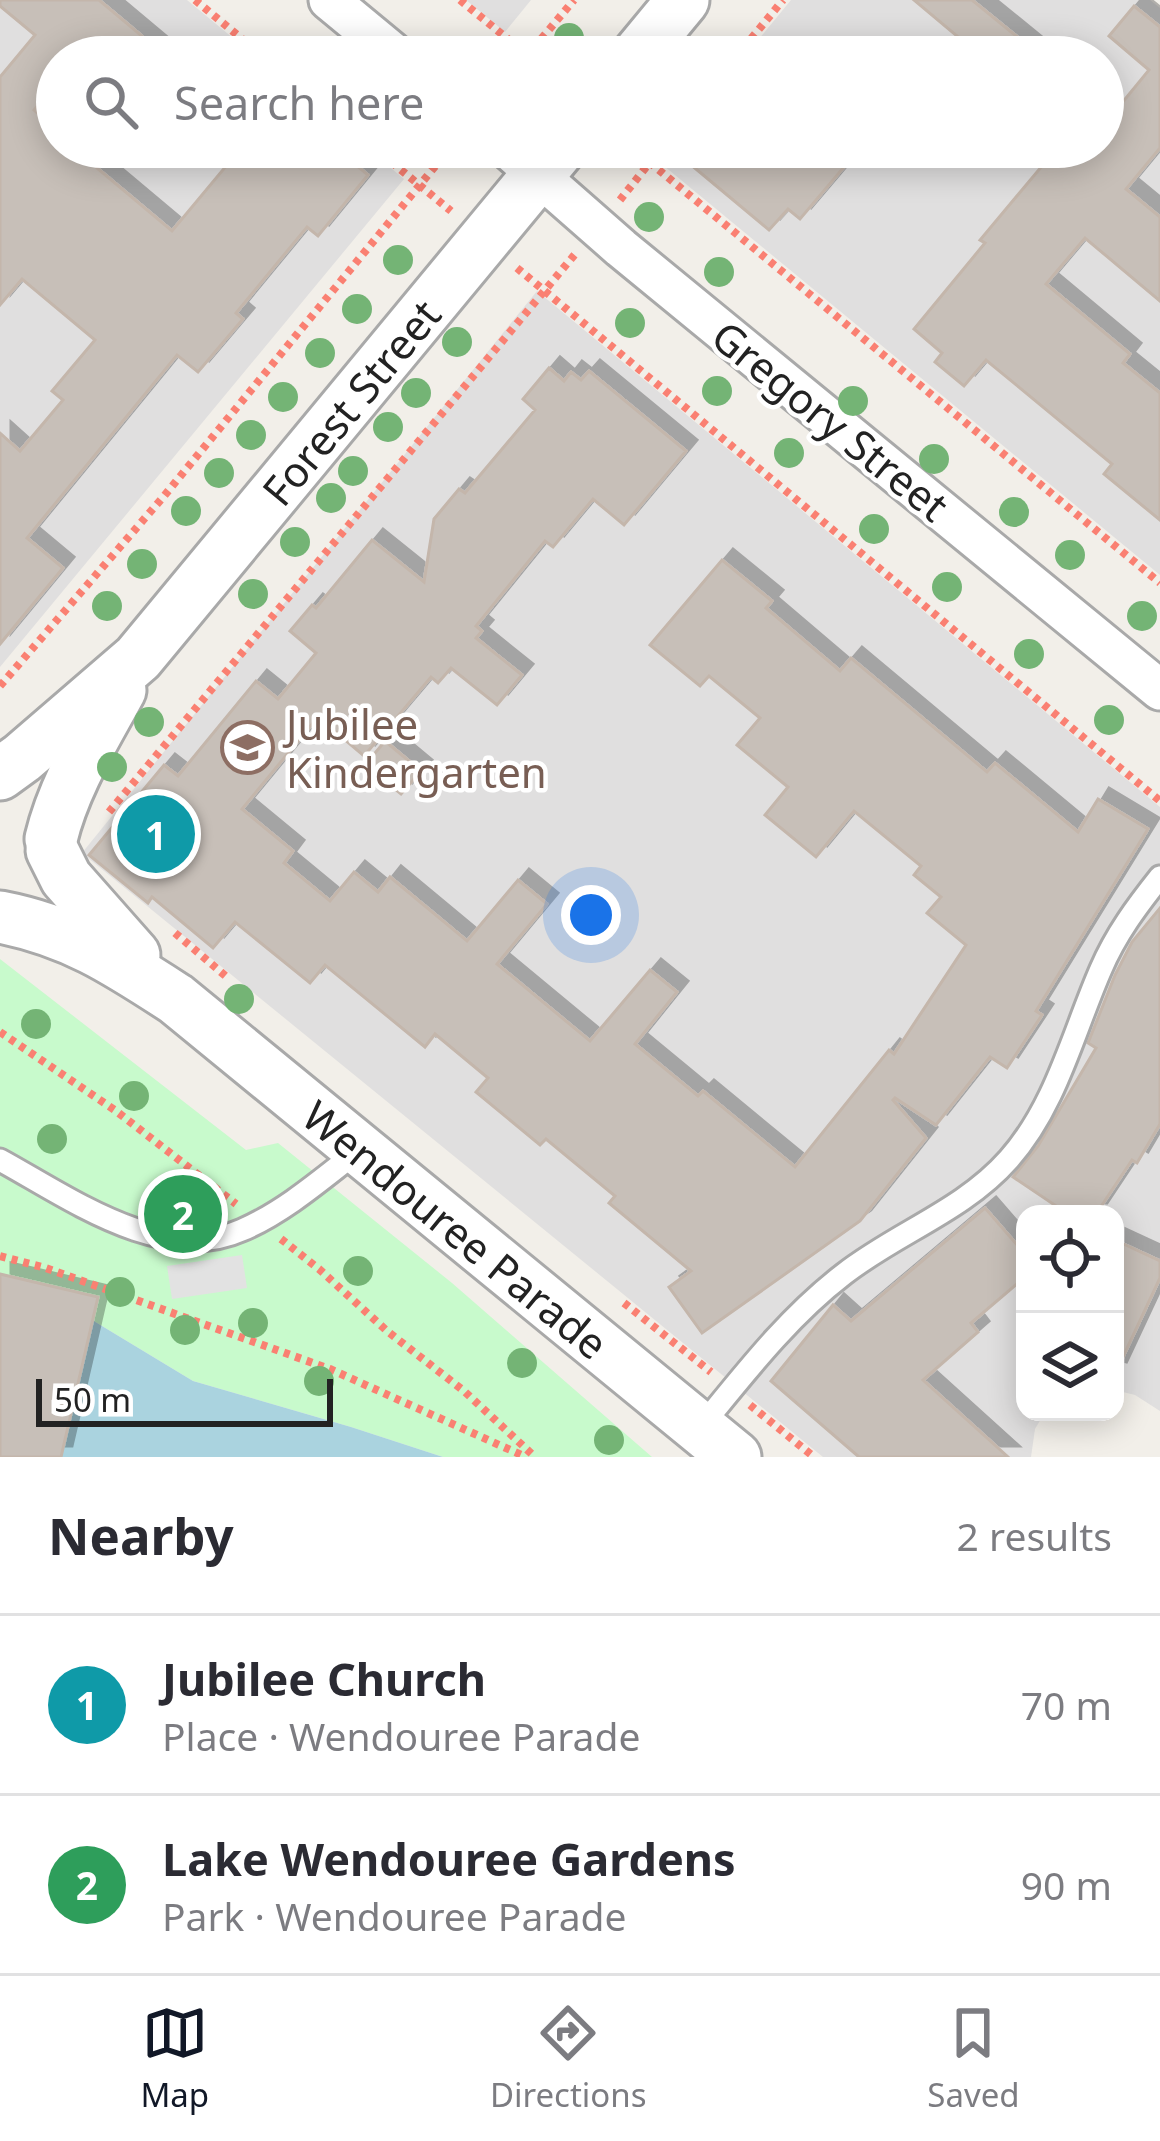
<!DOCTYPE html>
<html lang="en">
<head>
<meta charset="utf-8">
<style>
  body { margin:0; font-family:"Noto Sans",sans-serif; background:#f7f7f7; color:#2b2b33 }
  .controls { position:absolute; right:36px; bottom:36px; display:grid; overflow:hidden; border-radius:24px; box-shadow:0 6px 30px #0003 }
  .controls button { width:108px; height:108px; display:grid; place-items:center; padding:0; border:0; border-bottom:3px solid #e1e1e2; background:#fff; color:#2b2b33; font:60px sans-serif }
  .scale { position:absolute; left:36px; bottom:30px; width:297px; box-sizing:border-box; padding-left:12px; border:6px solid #222; border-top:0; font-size:33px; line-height:42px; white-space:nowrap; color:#222; -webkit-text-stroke:9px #fff; paint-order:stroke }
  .you { position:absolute; left:591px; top:915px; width:42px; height:42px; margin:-30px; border:9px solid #fff; border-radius:50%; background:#1a73e8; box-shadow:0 0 0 18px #1a73e833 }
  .badge { display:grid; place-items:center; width:78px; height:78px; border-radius:50%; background:#111827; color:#fff; font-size:39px; font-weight:700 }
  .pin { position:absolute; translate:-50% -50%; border:6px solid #fff; box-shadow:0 3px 12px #0006 }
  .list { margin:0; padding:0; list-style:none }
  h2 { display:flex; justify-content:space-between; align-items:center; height:156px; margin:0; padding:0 48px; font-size:51px }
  h2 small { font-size:39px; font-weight:400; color:#7c7c81 }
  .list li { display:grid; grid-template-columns:78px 1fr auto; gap:36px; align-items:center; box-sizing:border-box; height:180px; padding:0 48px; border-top:3px solid #e1e1e2 }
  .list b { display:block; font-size:45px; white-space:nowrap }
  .list p { margin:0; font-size:39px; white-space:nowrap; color:#7c7c81 }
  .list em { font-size:39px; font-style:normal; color:#7c7c81 }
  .icon { flex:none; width:66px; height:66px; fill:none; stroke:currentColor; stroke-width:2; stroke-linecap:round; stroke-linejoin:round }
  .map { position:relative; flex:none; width:1160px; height:1457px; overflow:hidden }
  .search { position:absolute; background:#fff; box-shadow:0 6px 30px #0003; left:36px; right:36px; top:36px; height:132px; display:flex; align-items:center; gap:30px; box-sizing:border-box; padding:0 42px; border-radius:66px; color:#7c7c81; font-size:45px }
  .sheet { height:516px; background:#fff }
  nav { display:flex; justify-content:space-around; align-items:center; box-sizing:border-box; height:168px; border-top:3px solid #e1e1e2; background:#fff; font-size:33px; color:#7c7c81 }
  nav a { display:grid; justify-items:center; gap:6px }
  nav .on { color:#111827 }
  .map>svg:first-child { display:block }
  .residential { fill:#e0dfdf }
  .park { fill:#c8facc }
  .parking { fill:#e2e2e2 }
  .water { fill:#aad3df }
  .building { fill:#c7bfb8; stroke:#c4b6ab; stroke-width:3; filter:url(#shadow) }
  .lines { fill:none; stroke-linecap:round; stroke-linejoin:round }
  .service-casing { stroke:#a9a9a9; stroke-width:27 }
  .minor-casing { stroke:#a9a9a9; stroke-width:45 }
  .tertiary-casing { stroke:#a9a9a9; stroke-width:57 }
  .path { stroke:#fa8072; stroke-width:8; stroke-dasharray:6 6; stroke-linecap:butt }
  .service { stroke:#fff; stroke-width:21 }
  .minor { stroke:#fff; stroke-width:39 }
  .tertiary { stroke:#fff; stroke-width:51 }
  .tree { fill:#74b475 }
  .labels { text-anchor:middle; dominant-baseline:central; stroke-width:9; stroke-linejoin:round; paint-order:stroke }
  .street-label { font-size:42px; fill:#222; stroke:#fff }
  .education-label { font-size:42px; fill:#785e54; stroke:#fff; text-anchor:start }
</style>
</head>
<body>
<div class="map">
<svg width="1160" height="1457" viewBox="0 0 1160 1457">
  <defs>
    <filter id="shadow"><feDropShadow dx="11" dy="-11" stdDeviation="0" flood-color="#0004"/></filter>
  </defs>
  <rect width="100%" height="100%" fill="#f2efe9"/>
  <g class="residential">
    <path d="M0 0H187L256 57H57V147H366L404 179 0 667Z"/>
    <path d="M466 0H531L505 32Z"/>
    <path d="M791 0H1150L1160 8V575L658 161 670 147H1103V57H744Z"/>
    <path d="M537 291 1160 807V1411L1135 1395 1115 1390V1214H1025V1412H1045L1035 1429 1031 1457H823L82 853Z"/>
  </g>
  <path class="park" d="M0 959 246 1150 278 1143 452 1283 652 1457H443L351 1427 193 1381 54 1297 0 1278Z"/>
  <path class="parking" d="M242 1255 247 1288 172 1299 167 1266Z"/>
  <path class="water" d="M54 1297 193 1381 351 1427 443 1457H0Z"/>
  <g class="building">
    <path d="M0 0H99L167 57H57V83L34 110 57 129V147H115L97 168 172 231 242 147H335L368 175 318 236 307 227 236 313 243 319 198 372 177 355 27 538 63 568 0 644V433L20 451 63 400 52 391 95 340 22 279 0 305V77L35 35 0 6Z"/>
    <path d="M914 0H972L1042 57H982Z"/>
    <path d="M1134 6 1160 27V148L1126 189 1160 217V301L1085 238 1046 284 1130 354 1123 363 1160 393V520L1104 474 1112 464 986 360 964 386 935 362 942 353 914 329 985 243 980 240 1058 147H1103V126L1149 70 1109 36Z"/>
    <path d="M705 147H861L800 219 788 209 769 230 690 164Z"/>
    <path d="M549 368 564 381 571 372 581 380 589 371 686 451 624 525 593 499 553 547 545 541 476 626 482 631 476 638 522 675 497 705 451 668 438 683 431 677 364 756 318 717 242 809 293 851 284 863 330 901 354 872 378 892 390 877 467 941 518 880 547 904 497 964 590 1041 650 970 677 992 635 1044 698 1096 703 1091 795 1167 889 1050 894 1054 966 945 927 913 941 897 914 875 921 866 854 811 816 857 765 815 788 787 737 745 760 718 709 676 700 686 650 645 722 560 772 601 766 608 840 671 851 658 987 772 995 763 1078 832 1098 799 1148 829 1036 1011 1042 1015 1007 1068 990 1057 936 1125 895 1098 893 1100 926 1138 860 1221 702 1333 669 1287 691 1271 609 1203 615 1196 546 1139 540 1145 476 1092 488 1078 435 1034 425 1047 325 965 310 983 235 922 213 948 152 897 148 903 89 855 164 765 178 776 256 681 278 699 316 653 290 631 312 605 316 608 372 540 424 582 434 519 459 489 465 493 535 410 523 399Z"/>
    <path d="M385 741 421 771 401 794 365 765Z"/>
    <path d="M1160 908V1124L1137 1163 1132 1160 1096 1214H1068L1013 1177 1038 1146 1096 1048 1088 1043 1115 975 1132 942Z"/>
    <path d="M985 1208 1025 1254V1277L971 1323 978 1332 923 1380 1008 1457H859L771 1381 833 1305 851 1321Z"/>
    <path d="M1115 1240 1160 1261V1278L1115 1374Z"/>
    <path d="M0 1274 98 1297 61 1457H0Z"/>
  </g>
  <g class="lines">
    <defs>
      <g id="service">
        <path d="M0 1160C68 1197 162 1266 242 1230 284 1212 322 1179 358 1151"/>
        <path d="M700 1428C745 1373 788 1317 844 1274 898 1232 963 1211 1009 1159 1056 1106 1073 1033 1101 969 1116 934 1137 906 1160 877"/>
      </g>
      <g id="minor">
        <path d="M329 0 398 57"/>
        <path d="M506 147 621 248 1160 690"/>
      </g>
      <g id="tertiary">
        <path d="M636 57 683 0"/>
        <path id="s1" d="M0 774 22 758 138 658 561 147"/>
        <path d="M51 839C64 785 94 738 120 690"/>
        <path d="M52 850 66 878 134 955"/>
        <path id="s2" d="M0 917C72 931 116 960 176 999L735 1457"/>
      </g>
    </defs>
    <use href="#service" class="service-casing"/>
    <use href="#minor" class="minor-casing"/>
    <use href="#tertiary" class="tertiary-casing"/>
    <g class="path">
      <path d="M195 0 264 57"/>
      <path d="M460 0 530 57"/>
      <path d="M526 57 574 0"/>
      <path d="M736 57 783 0"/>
      <path d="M373 147 451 211"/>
      <path d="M631 147 1160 583"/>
      <path d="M620 200 662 147"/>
      <path d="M517 268 1160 801"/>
      <path d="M0 686 164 496 451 147"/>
      <path d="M109 812 576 253"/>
      <path d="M175 933 228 978"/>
      <path d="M0 1032 116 1111 236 1204"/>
      <path d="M281 1239 319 1269 387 1331 464 1391 535 1457"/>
      <path d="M0 1256 46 1268 330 1369 526 1457"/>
      <path d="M624 1303 711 1372"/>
      <path d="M750 1405 814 1457"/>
    </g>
    <use href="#service" class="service"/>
    <use href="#minor" class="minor"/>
    <use href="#tertiary" class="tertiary"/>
  </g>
  <g class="tree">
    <circle cx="569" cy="38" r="15"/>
    <circle cx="649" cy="217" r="15"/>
    <circle cx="398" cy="260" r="15"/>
    <circle cx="719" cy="272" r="15"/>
    <circle cx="357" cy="309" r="15"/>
    <circle cx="630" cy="323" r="15"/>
    <circle cx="457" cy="342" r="15"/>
    <circle cx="320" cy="353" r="15"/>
    <circle cx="717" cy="391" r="15"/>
    <circle cx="416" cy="393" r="15"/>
    <circle cx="283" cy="397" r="15"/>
    <circle cx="853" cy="401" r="15"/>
    <circle cx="388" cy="427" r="15"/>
    <circle cx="251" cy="435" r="15"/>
    <circle cx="789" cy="453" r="15"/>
    <circle cx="934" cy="459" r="15"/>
    <circle cx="353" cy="471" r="15"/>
    <circle cx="219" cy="473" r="15"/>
    <circle cx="331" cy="498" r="15"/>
    <circle cx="186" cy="511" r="15"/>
    <circle cx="1014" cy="512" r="15"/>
    <circle cx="874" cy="529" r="15"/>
    <circle cx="295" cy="542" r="15"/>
    <circle cx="1070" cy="555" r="15"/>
    <circle cx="142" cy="564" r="15"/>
    <circle cx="947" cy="587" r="15"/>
    <circle cx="253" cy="594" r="15"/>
    <circle cx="107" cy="606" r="15"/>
    <circle cx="1142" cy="616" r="15"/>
    <circle cx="1029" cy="654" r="15"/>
    <circle cx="1109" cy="720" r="15"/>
    <circle cx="149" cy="722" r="15"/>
    <circle cx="112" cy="767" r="15"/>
    <circle cx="239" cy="999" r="15"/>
    <circle cx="36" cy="1024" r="15"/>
    <circle cx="134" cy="1096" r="15"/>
    <circle cx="52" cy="1139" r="15"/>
    <circle cx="358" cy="1271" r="15"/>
    <circle cx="120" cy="1292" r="15"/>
    <circle cx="253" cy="1323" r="15"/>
    <circle cx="185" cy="1330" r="15"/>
    <circle cx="522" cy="1363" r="15"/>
    <circle cx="319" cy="1381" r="15"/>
    <circle cx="609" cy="1440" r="15"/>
  </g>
  <defs>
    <symbol id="school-ring" viewBox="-11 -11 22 22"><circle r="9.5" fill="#fff" stroke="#8d6e63" stroke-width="1.5"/><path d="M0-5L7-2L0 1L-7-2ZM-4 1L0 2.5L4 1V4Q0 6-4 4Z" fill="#8d6e63"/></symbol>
  </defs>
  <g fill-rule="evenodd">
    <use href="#school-ring" x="218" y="718" width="59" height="59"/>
  </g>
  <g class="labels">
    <g class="street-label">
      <text stroke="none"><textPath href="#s1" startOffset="513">Forest Street</textPath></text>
      <text transform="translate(831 420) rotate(39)">Gregory Street</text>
      <text stroke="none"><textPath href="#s2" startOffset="558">Wendouree Parade</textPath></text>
    </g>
    <g class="education-label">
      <text x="286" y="723">Jubilee<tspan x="286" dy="48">Kindergarten</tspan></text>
    </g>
  </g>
</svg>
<div class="controls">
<button><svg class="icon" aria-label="locate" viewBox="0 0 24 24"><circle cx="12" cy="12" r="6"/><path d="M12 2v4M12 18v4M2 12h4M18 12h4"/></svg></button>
<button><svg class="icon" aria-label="layers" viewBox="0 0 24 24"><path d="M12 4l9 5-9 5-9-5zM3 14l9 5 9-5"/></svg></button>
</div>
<div class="scale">50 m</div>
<div class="you"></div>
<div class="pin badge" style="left:156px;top:834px;background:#0f9aa8">1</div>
<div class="pin badge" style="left:183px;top:1214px;background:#2e9e5b">2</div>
<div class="search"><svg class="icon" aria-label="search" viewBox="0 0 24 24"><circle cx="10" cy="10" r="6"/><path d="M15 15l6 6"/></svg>Search here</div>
</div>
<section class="sheet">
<h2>Nearby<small>2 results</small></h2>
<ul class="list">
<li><span class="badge" style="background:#0f9aa8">1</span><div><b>Jubilee Church</b><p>Place · Wendouree Parade</p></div><em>70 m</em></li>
<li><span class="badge" style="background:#2e9e5b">2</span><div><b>Lake Wendouree Gardens</b><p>Park · Wendouree Parade</p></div><em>90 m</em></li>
</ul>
</section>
<nav>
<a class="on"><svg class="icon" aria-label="map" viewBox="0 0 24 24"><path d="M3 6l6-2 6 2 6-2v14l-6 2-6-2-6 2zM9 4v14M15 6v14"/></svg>Map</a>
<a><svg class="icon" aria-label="directions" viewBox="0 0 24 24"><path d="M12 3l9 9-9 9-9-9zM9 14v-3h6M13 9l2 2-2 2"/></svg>Directions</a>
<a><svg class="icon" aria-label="saved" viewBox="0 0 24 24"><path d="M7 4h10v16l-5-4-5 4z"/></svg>Saved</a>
</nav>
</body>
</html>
